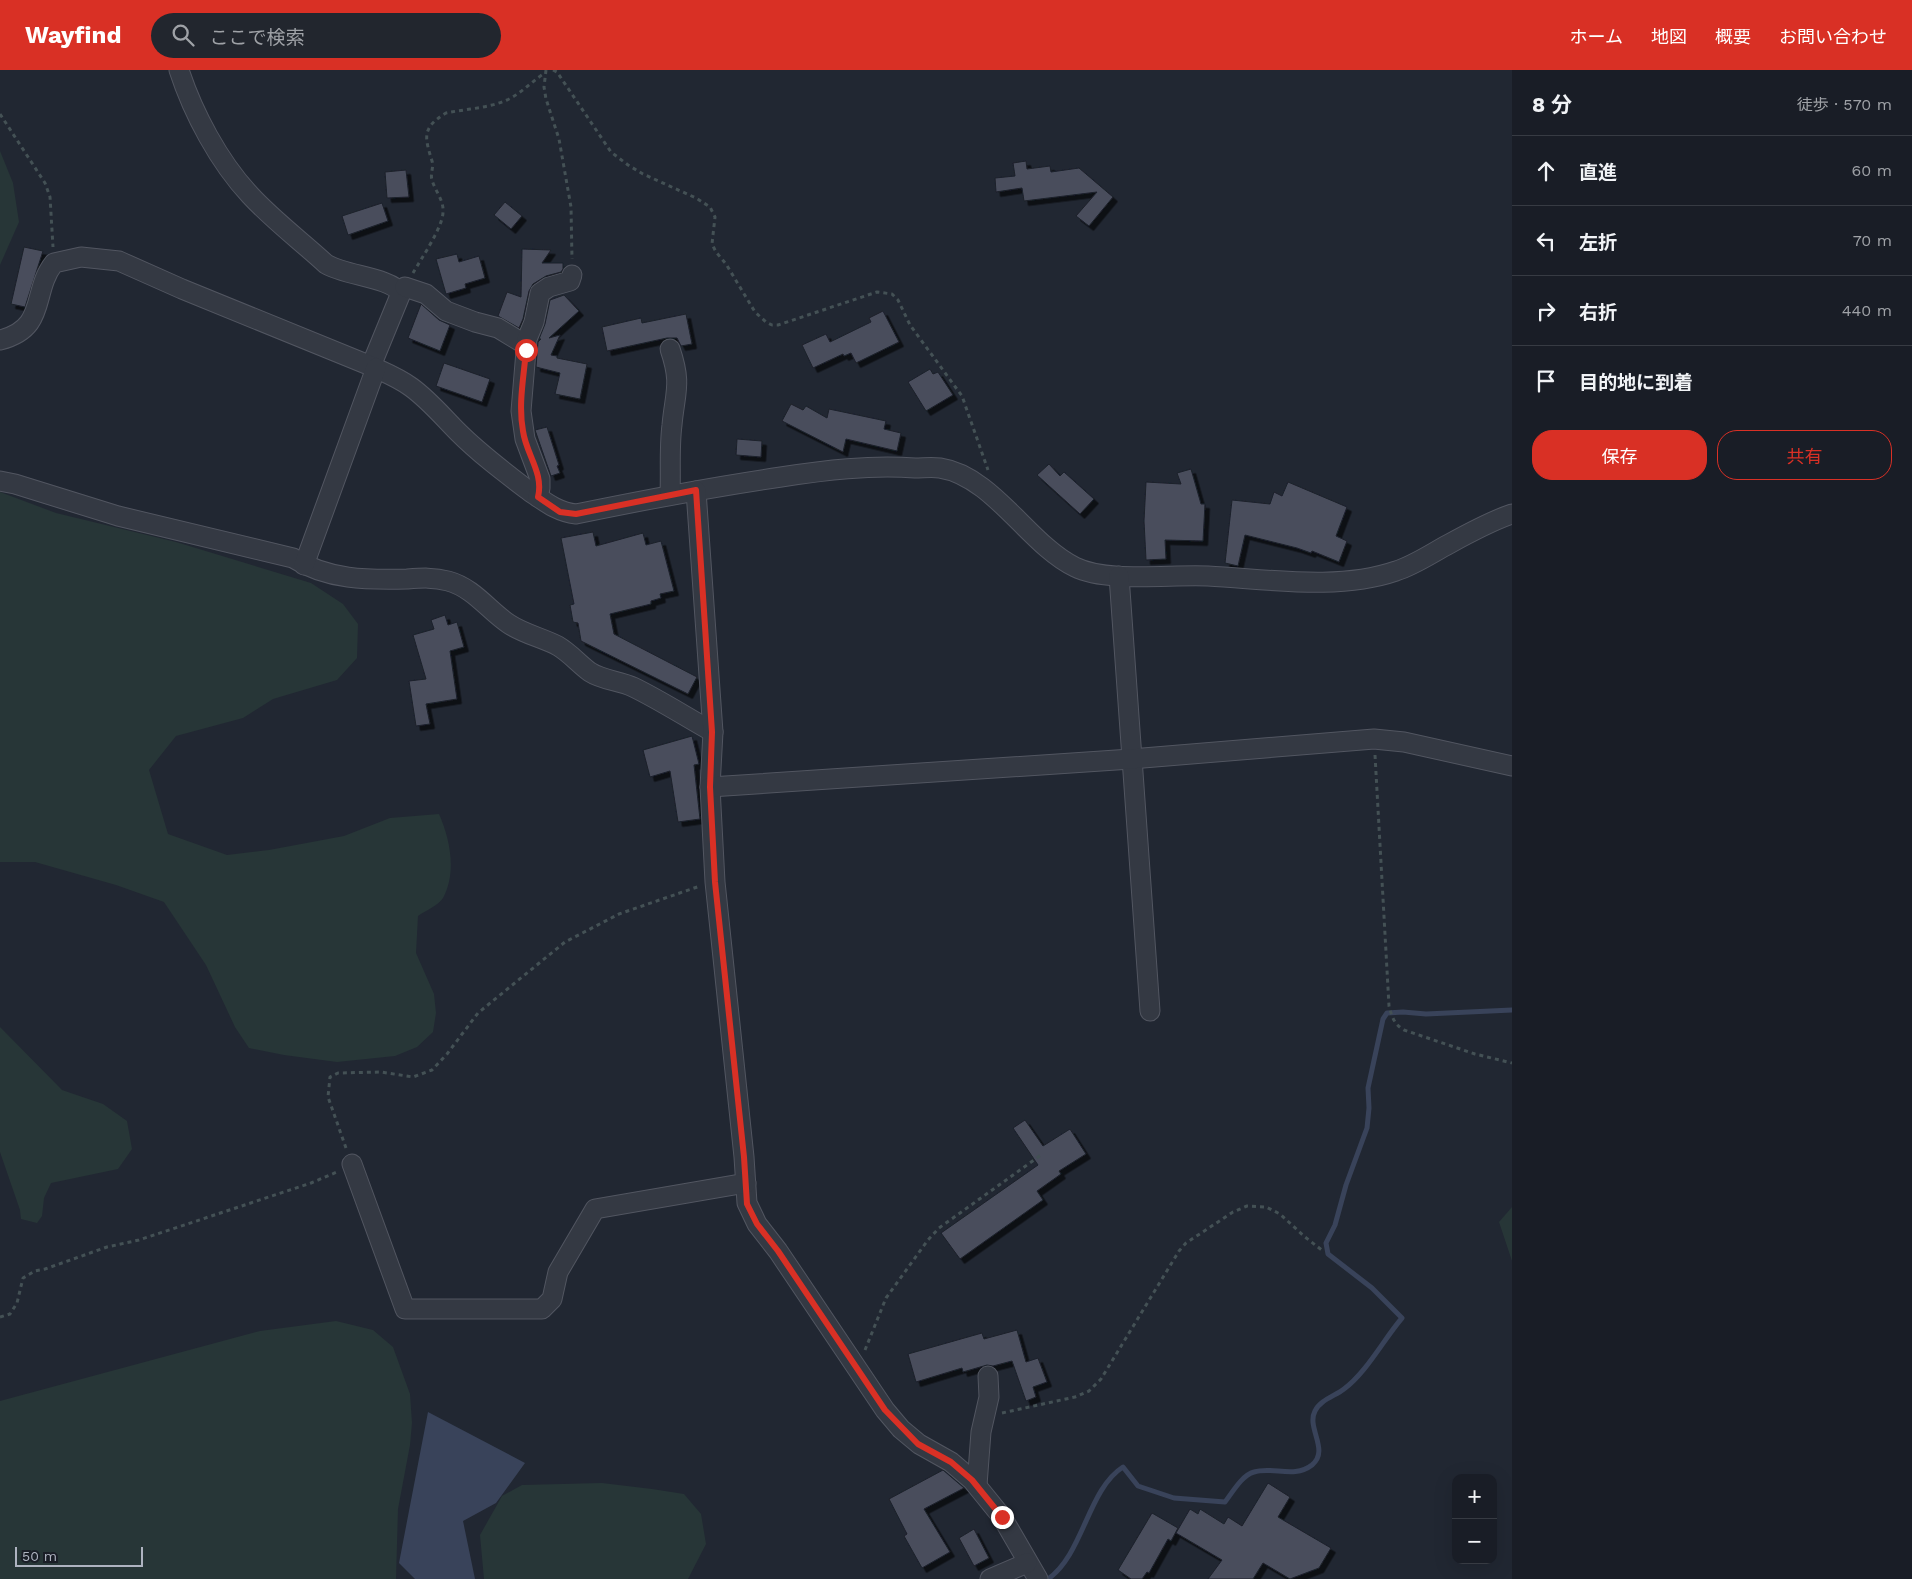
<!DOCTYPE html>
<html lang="ja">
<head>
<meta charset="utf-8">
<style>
  body { margin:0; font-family:"Work Sans","Noto Sans JP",sans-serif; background:#22262e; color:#f1f3f6 }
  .controls { position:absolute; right:15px; bottom:15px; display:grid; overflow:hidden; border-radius:10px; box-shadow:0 5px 20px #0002 }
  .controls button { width:45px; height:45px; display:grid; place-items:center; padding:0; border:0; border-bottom:1px solid #373b43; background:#191d26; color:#f1f3f6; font:25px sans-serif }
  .scale { position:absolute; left:15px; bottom:12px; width:128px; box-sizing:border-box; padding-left:5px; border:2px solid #aeb3c0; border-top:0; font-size:14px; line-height:18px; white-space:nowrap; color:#aeb3c0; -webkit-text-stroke:4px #1a1e27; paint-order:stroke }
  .stop { position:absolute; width:15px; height:15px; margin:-11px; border:4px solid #d93025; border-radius:50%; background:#fff }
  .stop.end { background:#d93025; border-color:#fff; box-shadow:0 1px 5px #0008 }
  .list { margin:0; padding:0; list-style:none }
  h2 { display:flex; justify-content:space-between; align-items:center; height:65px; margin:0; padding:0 20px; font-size:21px }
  h2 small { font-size:16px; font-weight:400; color:#9fa2a7 }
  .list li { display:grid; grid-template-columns:32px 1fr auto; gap:15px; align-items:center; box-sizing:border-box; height:70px; padding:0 20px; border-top:1px solid #373b43 }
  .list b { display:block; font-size:19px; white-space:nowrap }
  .list em { font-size:16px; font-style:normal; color:#9fa2a7 }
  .actions { display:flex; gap:10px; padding:15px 20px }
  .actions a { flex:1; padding:11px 0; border:1px solid #d93025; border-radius:20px; text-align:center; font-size:18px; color:#d93025 }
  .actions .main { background:#d93025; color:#fff }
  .icon { flex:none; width:28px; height:28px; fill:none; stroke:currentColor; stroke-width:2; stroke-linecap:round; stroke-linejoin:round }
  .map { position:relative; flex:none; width:1512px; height:1509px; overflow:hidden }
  header { display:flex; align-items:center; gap:30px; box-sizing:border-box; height:70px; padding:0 25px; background:#d93025; color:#fff }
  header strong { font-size:24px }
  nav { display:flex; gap:28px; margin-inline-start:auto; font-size:18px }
  .search { width:350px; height:45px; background:#22262e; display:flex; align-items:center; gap:12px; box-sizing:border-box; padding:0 18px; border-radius:28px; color:#9fa2a7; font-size:19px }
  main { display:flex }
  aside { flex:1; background:#191d26 }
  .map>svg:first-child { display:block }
  .green { fill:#273637 }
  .water { fill:#39435a }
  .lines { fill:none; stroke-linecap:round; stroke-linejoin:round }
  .stream { stroke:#39435a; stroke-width:5 }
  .building { fill:#484d5c; stroke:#1c202a; filter:url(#shadow) }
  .minor-casing { stroke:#525661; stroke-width:21 }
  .path { stroke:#445155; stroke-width:3; stroke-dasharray:4 4; stroke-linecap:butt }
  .minor { stroke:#343943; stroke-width:19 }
  .route { stroke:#d93025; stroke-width:6 }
</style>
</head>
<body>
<header>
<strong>Wayfind</strong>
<div class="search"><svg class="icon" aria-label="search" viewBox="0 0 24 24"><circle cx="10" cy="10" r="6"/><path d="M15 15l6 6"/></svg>ここで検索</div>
<nav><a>ホーム</a><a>地図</a><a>概要</a><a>お問い合わせ</a></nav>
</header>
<main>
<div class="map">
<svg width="1512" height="1509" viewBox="0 0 1512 1509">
  <defs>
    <filter id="shadow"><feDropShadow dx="4.5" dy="4.5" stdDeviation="0" flood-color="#0009"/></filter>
  </defs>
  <rect width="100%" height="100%" fill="#212732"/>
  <g class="green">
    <path d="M0 81 13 113 19 152 0 195Z"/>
    <path d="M0 422 56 443 176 472 311 513 343 534 358 554 357 588 337 610 273 629 243 648 176 666 149 700 168 764 227 785 269 780 344 766 390 748 439 744C450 769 457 802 443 828 439 835 425 841 418 846L416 883 434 924 436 943 433 962 417 977 395 986 337 992 284 985 249 978 235 957 206 895 164 832 116 815 35 792H0Z"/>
    <path d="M0 957 62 1020 103 1034 127 1051 132 1079 118 1099 51 1113 44 1128 42 1146 37 1153 21 1149 20 1140 0 1082Z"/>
    <path d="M1512 1137V1191L1499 1152Z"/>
    <path d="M336 1251 373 1260 393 1277 410 1324 412 1353 410 1375 398 1439 396 1509H0V1331L260 1261Z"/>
    <path d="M602 1413 652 1419 684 1424 701 1444 706 1474 688 1509H484L480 1465 502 1426 522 1415Z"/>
  </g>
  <path class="water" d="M428 1342 525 1393 496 1433 463 1451 475 1509H415L399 1493Z"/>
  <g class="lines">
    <path class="stream" d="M1048 1509C1083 1485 1088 1419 1123 1397L1138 1416 1174 1428 1225 1432C1232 1423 1242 1405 1254 1402 1273 1396 1294 1409 1312 1395 1330 1380 1306 1358 1315 1341 1320 1330 1335 1326 1344 1319 1366 1303 1384 1269 1402 1248L1372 1218 1328 1184 1326 1173 1335 1155 1346 1115 1367 1058 1369 1038 1368 1018 1383 949 1387 943 1403 942 1426 944 1512 940"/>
  </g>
  <g class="building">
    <path d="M1026 91 1027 99 1050 96 1051 102 1079 98 1113 127 1089 156 1076 146 1097 122 1024 131 1022 118 996 122 995 108 1015 106 1013 93Z"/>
    <path d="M406 100 409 127 387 128 385 102Z"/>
    <path d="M505 132 522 146 511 159 494 145Z"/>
    <path d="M382 133 388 151 348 165 342 146Z"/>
    <path d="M24 177 43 181 25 237 11 234Z"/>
    <path d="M522 179 551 180 542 193H563V199L561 202 546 206 533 214 529 221 523 249 519 258 498 246 507 222 521 227Z"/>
    <path d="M457 184 459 192 479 186 485 208 465 214 466 218 446 224 436 189Z"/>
    <path d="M564 225 579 241 549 268 560 265 551 285 557 286V288L587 294 580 329 555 324 560 303 536 297 538 272 541 269H539L545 254 550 230Z"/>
    <path d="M421 234 439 250 450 255 440 281 408 268Z"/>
    <path d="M883 241 899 272 856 293 851 283 844 286 843 284 813 298 802 275 826 264 830 272 871 252 869 248Z"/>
    <path d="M686 244 692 274 681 276 677 268H667L607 281 602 257 641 248 642 253Z"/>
    <path d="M444 293 490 309 482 332 436 316Z"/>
    <path d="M930 299 933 304 938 302 953 325 926 341 908 312Z"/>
    <path d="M791 334 803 340 806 336 827 348 829 339 886 351 884 359 901 363 897 381 846 369 843 382 782 351Z"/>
    <path d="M547 357 559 395 557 396 560 403 551 406 535 360Z"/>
    <path d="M737 369 762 371 761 387 736 385Z"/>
    <path d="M1049 394 1060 406 1064 402 1094 429 1080 444 1037 405Z"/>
    <path d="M1191 399 1201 434H1205L1203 471 1165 470 1166 489 1146 490 1144 451 1146 412 1181 414 1177 403Z"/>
    <path d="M1288 412 1347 437 1336 466 1347 471 1339 492 1312 481 1311 483 1297 478 1245 465 1238 496 1225 493 1232 430 1270 434 1274 422 1282 426Z"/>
    <path d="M593 462 596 476 643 463 646 475 661 471 674 521 660 524 661 528 651 531V534L610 544 614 564 697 607 688 624 581 571 578 553 573 552 570 535 574 534 561 468Z"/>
    <path d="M445 545 448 555 457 552 464 577 450 581 457 629 426 634 430 654 416 656 409 611 426 609 413 565 434 559 431 550Z"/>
    <path d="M692 666 699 694 694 695 700 749 678 752 670 701 650 707 643 680Z"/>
    <path d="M1025 1050 1043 1076 1070 1059 1086 1084 1059 1101 1061 1104 1037 1121 1043 1130 960 1189 941 1163 1038 1095 1013 1058Z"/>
    <path d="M1017 1260 1026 1292 1038 1288 1047 1312 1033 1317 1036 1327 1026 1331 1012 1291 993 1296 987 1295 963 1302 962 1298 916 1312 908 1284 982 1263 984 1269Z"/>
    <path d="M943 1400 964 1418 924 1439 950 1482 922 1498 904 1466 907 1464 889 1429Z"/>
    <path d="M1268 1413 1290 1427 1278 1447 1331 1478 1319 1498 1290 1509 1263 1493 1253 1509H1208L1222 1490 1176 1463 1190 1439 1198 1444 1200 1439 1224 1454 1228 1447 1242 1456Z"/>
    <path d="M1152 1443 1178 1458 1171 1471 1168 1469 1149 1503 1147 1502 1142 1509H1131L1118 1500Z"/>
    <path d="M974 1459 989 1488 974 1496 959 1468Z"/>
  </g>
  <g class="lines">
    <defs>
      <g id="minor">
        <path d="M179 0C193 43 219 92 250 125 273 150 301 171 326 194 346 206 389 207 401 223L371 296"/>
        <path d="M405 217 426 224 446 241 475 252 498 258 526 275"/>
        <path d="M0 270C48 258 31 222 54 193L81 187 119 191 182 219 371 296C384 302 399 308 411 317 429 330 443 347 458 362 480 384 504 402 529 421 544 431 557 442 576 444 644 430 712 417 781 407 826 400 869 395 915 398 923 398 932 397 940 398 993 406 1029 475 1075 497 1107 513 1171 504 1208 506 1268 509 1338 521 1396 501 1415 495 1432 483 1449 474 1469 463 1491 451 1512 444"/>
        <path d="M670 279C682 314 675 322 672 355 669 378 671 402 670 425"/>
        <path d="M0 411 15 414 118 446 293 488C328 510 367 510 407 509 421 508 434 507 448 511 474 518 488 540 509 554 524 564 543 568 558 576 570 583 579 594 590 602 602 610 620 611 633 617 660 630 686 647 713 662"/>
        <path d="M696 421 713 662 710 717 715 812 744 1087 747 1133 757 1154 778 1181 885 1340 901 1359 919 1374 951 1392 972 1410 1002 1447 1038 1509"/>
        <path d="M538 427 540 418V409L525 369 521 341 527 269 534 252 540 223 549 217 570 211 572 205"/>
        <path d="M304 495 376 298"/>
        <path d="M1119 506 1150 941"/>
        <path d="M710 717 1131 689 1374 669 1404 672 1512 696"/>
        <path d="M352 1094 405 1239H542L552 1229 558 1202 595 1139 746 1113"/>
        <path d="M977 1415 981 1362 989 1327 988 1306"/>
        <path d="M990 1509 1027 1493"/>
      </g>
    </defs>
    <use href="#minor" class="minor-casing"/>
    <g class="path">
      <path d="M546 0 544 17 546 29 559 69 571 137 572 189"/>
      <path d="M553 0 557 2 611 82 628 95 643 104 696 128 710 137 715 147 712 174 716 182 726 194 755 242 766 252 772 255H778L877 222 892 224 898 230 910 255 962 326 988 400"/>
      <path d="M0 44 45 113 50 127 53 177"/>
      <path d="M413 203C421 189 443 157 443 142 444 130 435 121 432 110 430 103 434 98 432 91 425 68 421 58 446 43 466 39 489 38 507 30 522 23 532 11 545 3"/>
      <path d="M1375 685 1389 936C1392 947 1394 954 1404 960L1475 984 1512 993"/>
      <path d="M346 1078 328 1027 330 1007 338 1003 381 1002 413 1007 432 1000 447 984 478 943 565 872 619 844 700 816"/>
      <path d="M0 1247 10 1244 17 1233 23 1208 35 1201 45 1199 107 1177 139 1170 311 1113 337 1102"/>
      <path d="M865 1280 886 1228 928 1170 939 1158 1041 1085"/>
      <path d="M1002 1343 1075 1327 1089 1321 1101 1309 1179 1181 1186 1173 1233 1142 1247 1136 1266 1137 1280 1144 1305 1167 1323 1181"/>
    </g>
    <use href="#minor" class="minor"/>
  </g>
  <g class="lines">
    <path class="route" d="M526 280C524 306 518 334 523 361 526 384 544 403 538 427L560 442 576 444 696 420 712 662 710 717 715 812 744 1087 747 1134 757 1154 778 1181 885 1340 918 1374 951 1392 972 1410 1002 1447"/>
  </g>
</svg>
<div class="controls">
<button>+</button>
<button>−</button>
</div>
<div class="scale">50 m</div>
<div class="stop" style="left:526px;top:280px"></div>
<div class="stop end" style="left:1002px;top:1447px"></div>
</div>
<aside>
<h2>8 分<small>徒歩 · 570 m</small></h2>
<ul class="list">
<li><svg class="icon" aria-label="ahead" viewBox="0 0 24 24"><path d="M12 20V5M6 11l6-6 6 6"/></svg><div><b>直進</b></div><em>60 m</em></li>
<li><svg class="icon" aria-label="left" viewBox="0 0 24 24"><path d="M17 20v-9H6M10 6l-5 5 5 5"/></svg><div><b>左折</b></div><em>70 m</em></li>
<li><svg class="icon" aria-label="right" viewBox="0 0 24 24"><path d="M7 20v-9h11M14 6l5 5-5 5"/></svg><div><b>右折</b></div><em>440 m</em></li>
<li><svg class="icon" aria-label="arrive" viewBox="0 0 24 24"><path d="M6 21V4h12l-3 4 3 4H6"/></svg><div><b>目的地に到着</b></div></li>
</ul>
<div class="actions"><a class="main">保存</a><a>共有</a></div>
</aside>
</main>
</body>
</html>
